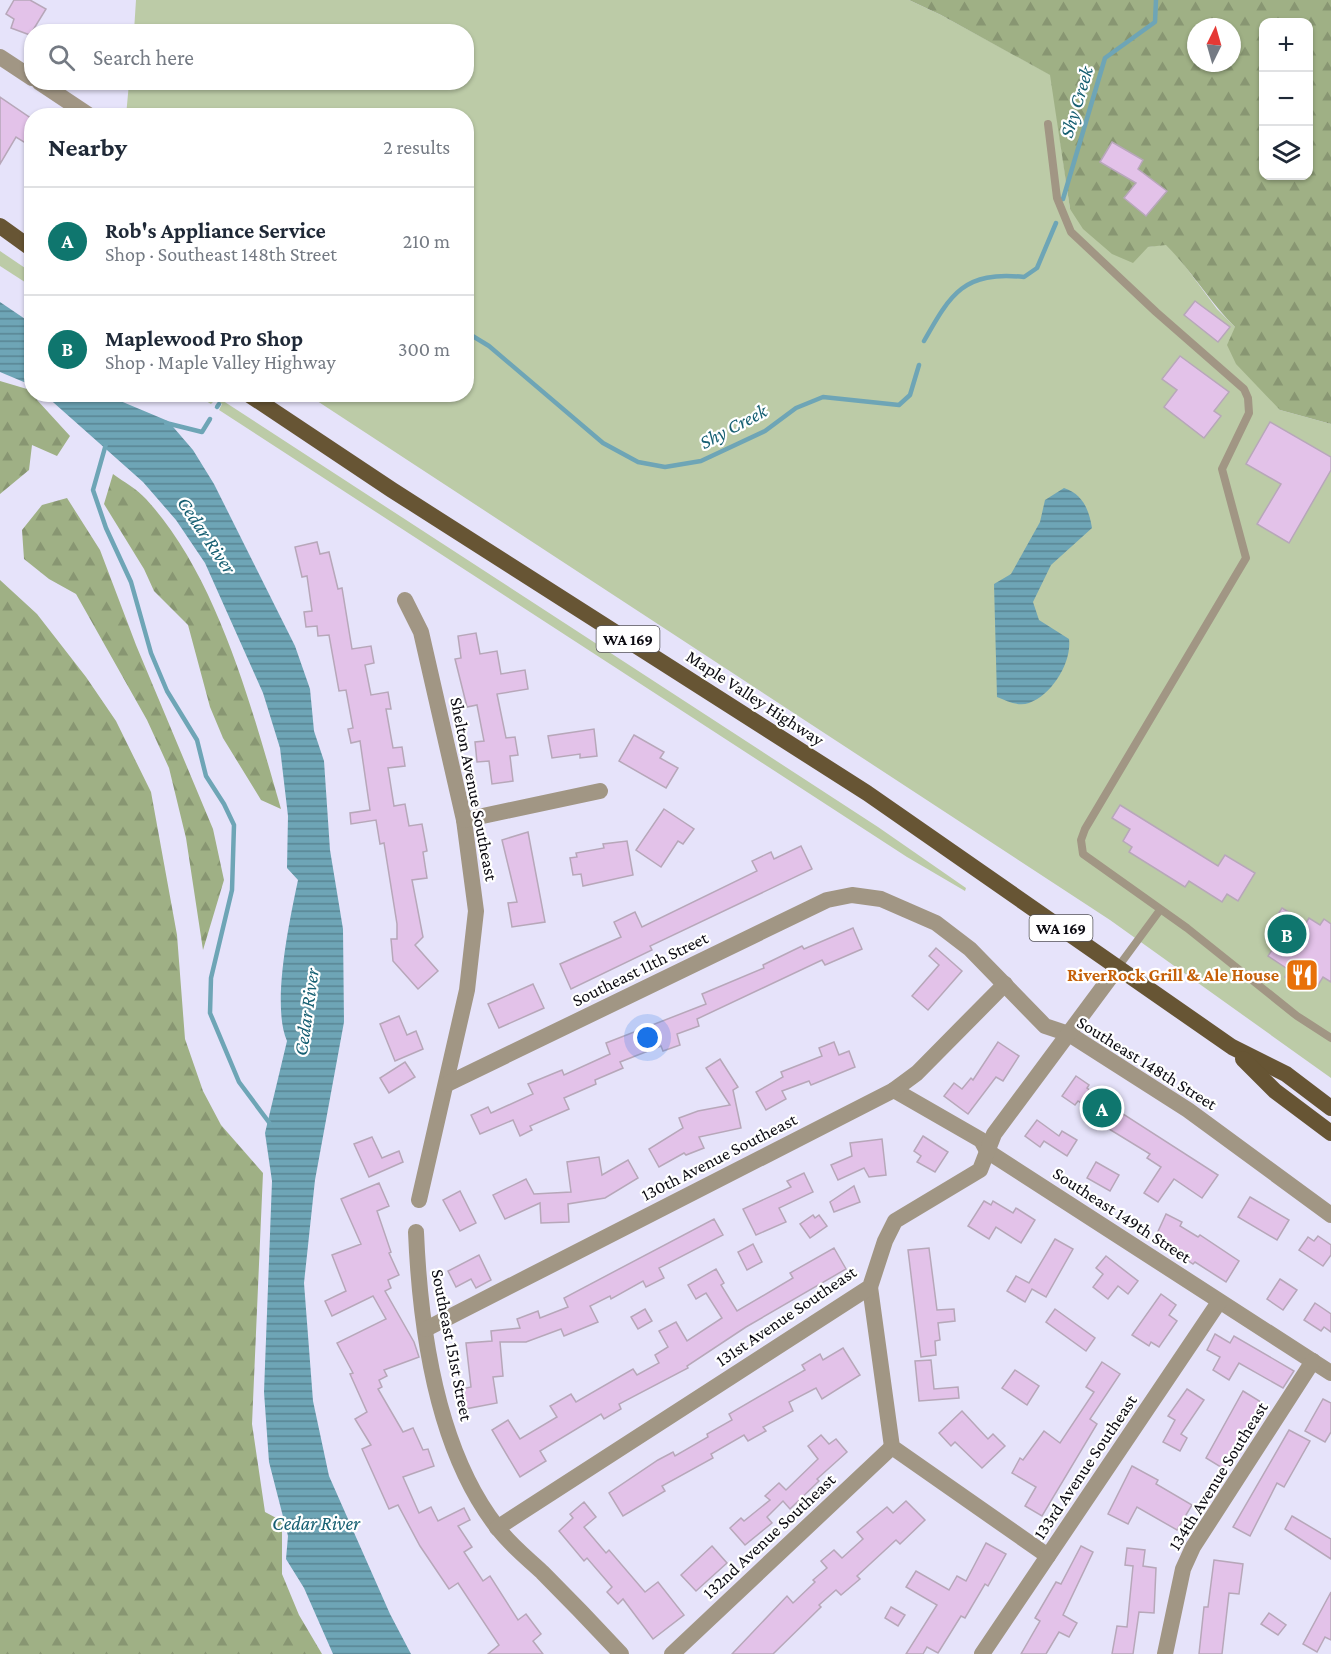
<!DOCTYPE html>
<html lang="en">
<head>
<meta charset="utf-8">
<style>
  body { margin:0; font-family:"Crimson Pro",serif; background:#f2f2f3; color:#1f2937 }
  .controls { position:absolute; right:18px; top:18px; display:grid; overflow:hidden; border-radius:12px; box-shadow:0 2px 4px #0004 }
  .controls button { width:54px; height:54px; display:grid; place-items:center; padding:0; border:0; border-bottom:2px solid #e0e1e3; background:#fff; color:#1f2937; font:30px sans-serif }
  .compass { position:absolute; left:1187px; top:18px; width:54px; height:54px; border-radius:50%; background:#fff; box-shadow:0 2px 4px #0004; rotate:5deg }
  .you { position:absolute; left:648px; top:1038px; width:21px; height:21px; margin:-15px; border:4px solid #fff; border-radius:50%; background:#1a73e8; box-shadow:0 0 0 9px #1a73e833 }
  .badge { display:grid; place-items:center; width:39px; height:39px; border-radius:50%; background:#0f766e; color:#fff; font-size:20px; font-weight:700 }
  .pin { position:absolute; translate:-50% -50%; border:3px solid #fff; box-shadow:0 2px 6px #0006 }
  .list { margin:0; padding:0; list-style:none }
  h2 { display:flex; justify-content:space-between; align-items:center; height:78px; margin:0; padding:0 24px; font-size:26px }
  h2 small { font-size:20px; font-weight:400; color:#747a83 }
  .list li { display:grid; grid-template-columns:39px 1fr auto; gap:18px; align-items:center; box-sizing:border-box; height:108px; padding:0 24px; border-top:2px solid #e0e1e3 }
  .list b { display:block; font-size:22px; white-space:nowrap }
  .list p { margin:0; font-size:20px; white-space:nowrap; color:#747a83 }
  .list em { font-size:20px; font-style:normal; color:#747a83 }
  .icon { flex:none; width:33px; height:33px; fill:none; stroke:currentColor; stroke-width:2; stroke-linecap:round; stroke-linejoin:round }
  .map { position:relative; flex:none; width:1331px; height:1654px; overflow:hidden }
  .search { position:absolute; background:#fff; box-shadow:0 2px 4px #0004; left:24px; top:24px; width:450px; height:66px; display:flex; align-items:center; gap:15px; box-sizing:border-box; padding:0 21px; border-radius:24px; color:#747a83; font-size:22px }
  .panel { position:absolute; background:#fff; box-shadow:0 2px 4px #0004; left:24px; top:108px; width:450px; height:294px; border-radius:24px }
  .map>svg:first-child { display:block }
  .grass { fill:#bccba7 }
  .forest { fill:url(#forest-firs); fill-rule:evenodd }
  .water { fill:url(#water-rules) }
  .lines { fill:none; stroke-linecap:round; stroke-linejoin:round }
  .stream { stroke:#6ea5b6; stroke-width:4.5 }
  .building { fill:#e3c2e9; stroke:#b7a7b9; stroke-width:1.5 }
  .service { stroke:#a19684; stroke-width:8 }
  .minor { stroke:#a19684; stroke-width:16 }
  .primary { stroke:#675534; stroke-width:16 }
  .labels { text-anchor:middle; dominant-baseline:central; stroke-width:4.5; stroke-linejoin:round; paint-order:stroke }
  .shield { fill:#fff; stroke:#555459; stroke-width:1.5 }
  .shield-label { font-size:16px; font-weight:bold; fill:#0c0b12 }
  .street-label { font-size:18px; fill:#0c0b12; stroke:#fff }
  .food-label { font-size:18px; font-weight:bold; fill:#c56008; stroke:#fff; text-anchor:end }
  .water-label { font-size:20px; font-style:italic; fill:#165f72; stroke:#fff }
</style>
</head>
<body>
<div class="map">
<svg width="1331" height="1654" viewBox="0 0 1331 1654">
  <defs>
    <pattern id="forest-firs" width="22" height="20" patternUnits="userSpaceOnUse" patternTransform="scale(1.5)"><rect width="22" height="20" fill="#9fb085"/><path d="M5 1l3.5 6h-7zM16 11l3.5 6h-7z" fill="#889672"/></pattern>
    <pattern id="water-rules" width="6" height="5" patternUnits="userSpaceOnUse" patternTransform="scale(1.5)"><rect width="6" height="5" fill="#6ea5b6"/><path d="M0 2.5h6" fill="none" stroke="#598593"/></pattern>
  </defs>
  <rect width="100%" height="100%" fill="#e6e3fa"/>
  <g class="grass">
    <path d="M136 0H909L941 15 1051 75 1070 209 1148 247 1166 244 1179 258 1217 309 1235 327 1280 410 1331 424V1078L1110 920 308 395 466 394V116H126L129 83 466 82V32L134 31Z"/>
    <path d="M0 251 31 272V286L0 266Z"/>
    <path d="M196 395H214L878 827 966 888 965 891 907 857 219 410 222 404 215 400 211 404Z"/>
  </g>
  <g class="forest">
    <path d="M909 0H1331V424L1280 410 1236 364 1227 345 1235 327C1209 301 1191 270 1166 245L1148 247 1133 263 1112 254 1083 229 1070 209 1050 75 941 15ZM1264 22H1308V176H1264ZM1196 27H1232V63H1196Z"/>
    <path d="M0 381 27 389 70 436 57 456 32 445 29 470 0 494Z"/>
    <path d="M113 474C124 482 137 489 146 499 218 577 252 709 281 809L261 800 223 738 210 707 188 625 154 591 144 569 104 504Z"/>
    <path d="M67 498 100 550 136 645 213 829 224 880 203 950 186 838 169 768 147 720 76 594 49 579 24 559 22 530 42 505Z"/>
    <path d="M0 580 37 614 86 677 116 721 151 792 177 935 185 1039 203 1091 221 1125 263 1173 252 1424 265 1512 282 1521V1574L299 1615 322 1654H0Z"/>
  </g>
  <g class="water">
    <path d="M0 302 31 323V385L0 372Z"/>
    <path d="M45 395H111L118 400 168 421 193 450 214 484 295 646 310 689 314 731 324 761 330 850 343 929 344 1022 315 1180 304 1283 313 1401 329 1476 390 1614 411 1654H333L304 1588 286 1559 288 1536 269 1462 264 1392 272 1181 265 1133 287 1041C271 1005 290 919 298 880L287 868 288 816 280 748 263 693 205 563 176 520 143 482Z"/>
    <path d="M1064 488C1083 494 1089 510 1092 528L1051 565 1033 602 1039 620 1069 639C1072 662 1052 695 1029 703 1018 707 1007 701 997 697L994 584 1011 574 1040 522 1045 500Z"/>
  </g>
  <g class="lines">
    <g class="stream">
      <path d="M1063 199 1105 58 1155 22 1156 0"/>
      <path d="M466 332 489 346 603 443 638 462 665 467 701 461 765 431 796 408 823 397 899 405 910 395 919 365"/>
      <path d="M924 341C951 293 964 271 1024 277L1037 268 1056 223"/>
      <path d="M217 407 219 404"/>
      <path d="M166 423 202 432 210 419"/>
      <path d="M106 444 93 490 106 528 131 582 151 653 167 691 197 740 206 776 224 804 234 825 232 890 211 978 210 1013 239 1082 271 1125"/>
    </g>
  </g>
  <g class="building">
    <path d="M14 0H30L46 9 30 35 11 28 14 19 6 14Z"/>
    <path d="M0 97 32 119V147L16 137 0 164Z"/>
    <path d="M1112 142 1143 160 1138 169 1167 191 1146 216 1124 198 1136 183 1100 162Z"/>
    <path d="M1195 301 1230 327 1218 342 1184 315Z"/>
    <path d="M1180 356 1229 392 1214 411 1221 416 1204 438 1164 407 1177 390 1162 379Z"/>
    <path d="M1270 422 1331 457V470L1289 543 1257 524 1281 484 1246 464Z"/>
    <path d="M317 542 320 554 329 552 338 589 342 588 352 649 371 646 374 663 365 665 371 695 388 692 391 709H386L393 748 402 747 405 766 388 768 394 806 405 804 409 826 422 824 427 851 423 852 427 878 412 880 423 937 415 945 438 971 418 989 393 961 391 939H397V924L384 843 380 844 376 820 351 824 350 813 370 810 360 741 351 743 348 729 353 728 346 690 339 691 329 635 318 636 317 626 306 627 304 612 312 611 307 576 302 577 295 547Z"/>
    <path d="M476 633 480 654 497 651 501 674 525 670 528 689 497 694 506 738 515 737 518 755 510 756 513 781 492 784 489 761 477 762 475 742 484 741 477 705 467 707 455 659 461 658 458 636Z"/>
    <path d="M594 729 597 756 580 758V754L552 758 548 736Z"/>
    <path d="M634 735 664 752 660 758 678 768 666 788 619 761Z"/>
    <path d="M1120 805 1218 866 1225 855 1255 873 1238 901 1227 894 1222 902 1189 881 1185 887 1129 852 1132 847 1123 841 1130 829 1112 818Z"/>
    <path d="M664 809 694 829 683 844 678 841 661 867 636 850Z"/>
    <path d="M528 832 545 922 512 927 508 903 517 902 502 840Z"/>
    <path d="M627 841 633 875 583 886 581 874 573 875 570 858 577 857 576 853 604 848 603 844Z"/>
    <path d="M801 846 812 869 650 946 652 950 571 989 560 964 621 937 614 922 635 912 642 927 757 871 752 861 771 852 774 859Z"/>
    <path d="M1282 908 1306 923 1309 918 1320 925 1324 919 1331 924V982L1323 977 1315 990 1307 985 1305 989 1285 977 1289 970 1268 956 1274 947 1269 944 1278 930 1271 925Z"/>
    <path d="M853 928 862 949 825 965 822 960 697 1019 699 1026 677 1034 680 1045 663 1051 661 1046 620 1062 623 1068 595 1080 596 1084 564 1098 569 1109 530 1126 532 1130 520 1136 513 1120 480 1134 471 1115 488 1107 491 1113 533 1094 528 1084 562 1070 564 1075 610 1054 606 1043 706 1004 702 994 764 968 763 965 802 946 804 949Z"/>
    <path d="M936 948 962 971 928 1010 912 996 939 965 929 956Z"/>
    <path d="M533 984 544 1008 499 1028 488 1004Z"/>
    <path d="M399 1016 407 1035 416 1031 423 1049 395 1061 380 1024Z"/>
    <path d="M834 1042 839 1055 849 1051 855 1067 811 1085 809 1081 782 1091 786 1099 766 1110 756 1092 783 1077 781 1072 822 1056 819 1048Z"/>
    <path d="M998 1042 1019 1056 1003 1081 996 1077 968 1114 944 1096 954 1083 962 1089 971 1078 973 1080Z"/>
    <path d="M720 1059 738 1087 733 1090 741 1128 699 1137 704 1148 686 1155 684 1153 659 1167 649 1149 683 1128 679 1118 698 1111 730 1105 706 1068Z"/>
    <path d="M405 1062 415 1077 389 1093 380 1078Z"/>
    <path d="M1076 1076 1089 1085 1087 1088 1112 1107 1218 1175 1202 1198 1174 1179 1158 1202 1144 1193 1161 1167 1147 1158 1150 1154 1109 1129 1112 1124 1078 1101 1075 1105 1062 1096Z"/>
    <path d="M1037 1120 1059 1136 1062 1131 1077 1140 1067 1156 1044 1141 1040 1147 1025 1136Z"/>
    <path d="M923 1136 948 1152 935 1172 917 1162 921 1156 914 1151Z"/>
    <path d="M372 1137 382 1158 399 1151 403 1162 369 1177 354 1144Z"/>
    <path d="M882 1139 886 1175 869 1177 864 1168 838 1180 831 1165 852 1156 850 1143Z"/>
    <path d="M599 1157 602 1175 628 1160 638 1178 605 1198 568 1204 569 1222 541 1223 540 1203 505 1219 493 1195 526 1179 534 1194 571 1192 567 1162Z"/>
    <path d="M1096 1162 1119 1175 1110 1191 1087 1178Z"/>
    <path d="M804 1173 813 1192 779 1208 786 1222 756 1235 743 1209 791 1187 787 1181Z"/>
    <path d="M379 1183 389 1206 377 1211 391 1252 389 1253 399 1275 388 1280 391 1288 385 1291 414 1342 419 1357 384 1370 387 1376 379 1380 382 1387 378 1389 403 1432 413 1428 423 1450 428 1449 434 1466 403 1477 419 1513 431 1507 438 1521 464 1508 470 1520 458 1526 472 1547 464 1552 483 1581 490 1576 518 1620 526 1614 541 1634 533 1641 543 1654H488L499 1645 458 1583 449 1589 420 1546 398 1505 389 1509 362 1449 371 1445 355 1419 367 1412 350 1374 353 1373 337 1343 386 1319 373 1296 332 1316 325 1301 346 1291 332 1255 361 1244 341 1199Z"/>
    <path d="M854 1186 860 1202 834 1212 830 1202Z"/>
    <path d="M460 1191 476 1223 460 1231 443 1200Z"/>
    <path d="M1250 1197 1289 1220 1277 1240 1238 1217Z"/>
    <path d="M984 1201 991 1205 993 1201 1013 1213 1016 1208 1035 1220 1021 1243 996 1227 989 1239 968 1226Z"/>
    <path d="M1166 1214 1182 1222 1180 1226 1198 1237 1200 1235 1239 1261 1226 1282 1195 1262 1193 1264 1184 1258 1187 1253 1155 1238Z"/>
    <path d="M813 1215 815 1218 819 1215 827 1226 810 1238 800 1224Z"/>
    <path d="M714 1219 723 1235 659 1268 664 1278 646 1287 643 1281 611 1299 610 1296 590 1306 598 1322 564 1336 561 1329 526 1342H500L503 1376 493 1377 497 1403 465 1409 462 1389 471 1387 466 1343 492 1341 491 1331 520 1328 517 1319 538 1311 540 1318 568 1307 564 1298Z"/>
    <path d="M1318 1236 1331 1245V1255L1323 1266 1299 1250 1308 1237 1314 1241Z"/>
    <path d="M1055 1239 1073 1249 1046 1297 1032 1289 1025 1302 1007 1291 1016 1276 1029 1283Z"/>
    <path d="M753 1244 762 1262 747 1270 738 1252Z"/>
    <path d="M834 1248 846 1269 746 1327 687 1366 688 1368 619 1404 621 1409 604 1419 601 1414 540 1451 546 1461 520 1477 492 1430 508 1420 520 1439 557 1417 550 1406 571 1394 576 1402 633 1369 637 1375 659 1363 655 1355 668 1347 659 1331 676 1322 687 1341 722 1318 706 1293 696 1299 688 1285 716 1269 724 1283 721 1285 737 1311 793 1278 790 1273Z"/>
    <path d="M929 1248 937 1310 954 1309 955 1321 938 1323 940 1340 935 1341 936 1355 921 1357 908 1250Z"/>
    <path d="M479 1255 491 1280 476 1288 471 1279 456 1287 448 1271Z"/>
    <path d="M1106 1256 1138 1281 1128 1294 1118 1286 1108 1299 1093 1287 1103 1274 1096 1268Z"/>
    <path d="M1280 1279 1297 1290 1283 1310 1267 1299Z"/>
    <path d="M1161 1294 1176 1305 1169 1315 1177 1321 1159 1347 1151 1342 1149 1346 1132 1335Z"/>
    <path d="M1315 1303 1331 1314V1332L1324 1327 1321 1331 1304 1320Z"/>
    <path d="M645 1309 652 1321 638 1329 631 1317Z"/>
    <path d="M1055 1309 1095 1338 1086 1351 1046 1322Z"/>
    <path d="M1215 1334 1230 1343 1234 1336 1294 1371 1283 1388 1239 1363 1229 1380 1213 1370 1220 1357 1207 1350Z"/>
    <path d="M843 1348 860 1375 822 1399 816 1388 789 1402 793 1411 763 1427 766 1431 748 1441 744 1435 711 1454 713 1458 662 1486 665 1491 623 1516 609 1493 658 1460 673 1452 675 1456 708 1437 707 1434 732 1420 729 1414 805 1370 802 1365 820 1354 823 1360Z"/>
    <path d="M931 1360 934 1389 958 1387 959 1398 919 1401 915 1361Z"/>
    <path d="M1102 1362 1120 1374 1090 1419 1097 1424 1042 1516 1025 1506 1036 1487 1012 1473 1020 1458 1023 1460 1044 1431 1060 1443 1094 1392 1086 1387Z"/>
    <path d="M1015 1370 1039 1386 1027 1405 1002 1388Z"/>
    <path d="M1187 1389 1204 1400 1181 1434 1187 1438 1180 1451 1163 1442 1175 1420 1168 1416Z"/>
    <path d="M1243 1391 1261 1402 1224 1469 1206 1458Z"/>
    <path d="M1323 1399 1331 1403V1432L1325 1442 1305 1431Z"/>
    <path d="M962 1411 988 1439 993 1434 1005 1446 982 1468 955 1442 951 1446 939 1433Z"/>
    <path d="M1289 1430 1310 1441 1284 1487 1277 1483 1250 1536 1233 1527Z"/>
    <path d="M821 1435 829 1444 836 1439 847 1452 817 1479 819 1481 790 1509 783 1501 767 1517 772 1523 745 1545 730 1528 741 1518 744 1521 770 1500 765 1496 779 1483 786 1490 818 1459 808 1446Z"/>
    <path d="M1132 1466 1158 1480 1156 1484 1192 1505 1177 1530 1137 1507 1128 1524 1108 1514Z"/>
    <path d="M906 1501 925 1520 900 1544 896 1540 857 1576 860 1579 841 1595 836 1590 819 1605 821 1607 773 1654H732L787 1596 793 1603 815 1582 813 1580 827 1568 821 1561 834 1550 842 1558 863 1539 857 1532 870 1521 887 1507 893 1513Z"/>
    <path d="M584 1502 596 1517 584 1527 606 1553 609 1550 645 1592 658 1582 684 1615 653 1639 623 1599 618 1604 607 1592 612 1587 587 1558 584 1561 559 1531 573 1518 570 1514Z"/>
    <path d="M1292 1516 1331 1539V1559L1285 1529Z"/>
    <path d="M986 1543 1006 1554 988 1586 985 1584 965 1618 961 1616 938 1653 927 1647 923 1654H906L937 1605 906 1587 916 1571 949 1590 957 1576 966 1581Z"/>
    <path d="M712 1546 727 1563 696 1591 681 1575Z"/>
    <path d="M1081 1546 1093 1552 1063 1615 1077 1623 1069 1637 1059 1632 1046 1654H1021L1040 1621 1035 1618 1056 1582 1061 1584Z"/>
    <path d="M1127 1548 1145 1550 1143 1566 1156 1568 1154 1613 1139 1612 1133 1654H1112L1117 1626 1127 1627 1133 1566 1125 1565Z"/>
    <path d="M1214 1560 1243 1564 1239 1594 1229 1593 1222 1654H1199L1204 1607H1208Z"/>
    <path d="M1331 1592V1640L1325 1637 1317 1652 1303 1644Z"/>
    <path d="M891 1607 905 1615 898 1626 885 1618Z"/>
    <path d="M1269 1613 1286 1625 1278 1635 1261 1624Z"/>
  </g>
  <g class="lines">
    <g class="service">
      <path d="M1048 124 1057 198 1071 232 1156 312 1244 389 1248 398 1249 413 1222 469 1246 558 1085 829 1081 840 1083 854 1187 928 1297 1016 1331 1038"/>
      <path d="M1118 967 1160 910"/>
    </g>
    <g class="minor">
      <path d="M0 57 32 78"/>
      <path d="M39 82 90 116"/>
      <path d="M405 600 421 632 464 820 476 911 467 990 419 1200"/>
      <path d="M464 820 600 791"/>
      <path d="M447 1084 827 900 852 895 881 899 936 923 970 949 1045 1026 1069 1034 1188 1110 1331 1215"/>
      <path d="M894 1090 981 1140 987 1151 1331 1373"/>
      <path d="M416 1232C420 1328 437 1450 497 1527 509 1544 527 1558 542 1572 569 1599 595 1626 621 1654"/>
      <path d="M870 1287 892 1447 1048 1556"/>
      <path d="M426 1329 894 1090 917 1073 1005 984"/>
      <path d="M497 1528 870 1287 885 1241 895 1221 980 1170 994 1134 1118 967"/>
      <path d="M672 1654 892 1447"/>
      <path d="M982 1654 1219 1302"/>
      <path d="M1165 1654 1183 1569 1193 1547 1313 1361"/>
    </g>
    <g class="primary">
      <path d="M0 226 32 249"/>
      <path d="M248 394 392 490 867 793 1232 1047 1286 1074 1331 1108"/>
      <path d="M1243 1059 1275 1091 1331 1133"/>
    </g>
  </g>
  <defs>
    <symbol id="restaurant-square" viewBox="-11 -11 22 22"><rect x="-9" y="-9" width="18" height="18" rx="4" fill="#e8710a" stroke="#fff"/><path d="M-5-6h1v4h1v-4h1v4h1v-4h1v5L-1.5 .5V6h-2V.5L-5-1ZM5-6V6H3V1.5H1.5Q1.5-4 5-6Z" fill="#fff"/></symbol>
  </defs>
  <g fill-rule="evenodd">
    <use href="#restaurant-square" x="1283" y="956" width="38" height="38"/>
  </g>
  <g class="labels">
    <g class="shield">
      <rect x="596.5" y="626" width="63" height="26" rx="4.5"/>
      <rect x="1029.5" y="915" width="63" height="26" rx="4.5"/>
    </g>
    <g class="shield-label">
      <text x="628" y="639">WA 169</text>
      <text x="1061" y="928">WA 169</text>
    </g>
    <g class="street-label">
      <text transform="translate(755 698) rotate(33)">Maple Valley Highway</text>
      <text transform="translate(474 789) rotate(79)">Shelton Avenue Southeast</text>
      <text transform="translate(640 969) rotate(-26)">Southeast 11th Street</text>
      <text transform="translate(1147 1063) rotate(32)">Southeast 148th Street</text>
      <text transform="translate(719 1157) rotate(-27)">130th Avenue Southeast</text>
      <text transform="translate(1122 1215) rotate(33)">Southeast 149th Street</text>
      <text transform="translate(786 1316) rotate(-34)">131st Avenue Southeast</text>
      <text transform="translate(452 1345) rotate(79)">Southeast 151st Street</text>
      <text transform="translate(1085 1467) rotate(-56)">133rd Avenue Southeast</text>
      <text transform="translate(1218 1476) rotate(-58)">134th Avenue Southeast</text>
      <text transform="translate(769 1536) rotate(-43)">132nd Avenue Southeast</text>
    </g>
    <g class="food-label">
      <text x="1279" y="975">RiverRock Grill &amp; Ale House</text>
    </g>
    <g class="water-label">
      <text transform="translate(1076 102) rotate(-73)">Shy Creek</text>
      <text transform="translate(733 426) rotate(-28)">Shy Creek</text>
      <text transform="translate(207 535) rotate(56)">Cedar River</text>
      <text transform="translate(306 1012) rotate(-82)">Cedar River</text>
      <text x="316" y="1523">Cedar River</text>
    </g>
  </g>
</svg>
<div class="controls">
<button>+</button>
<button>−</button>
<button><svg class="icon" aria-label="layers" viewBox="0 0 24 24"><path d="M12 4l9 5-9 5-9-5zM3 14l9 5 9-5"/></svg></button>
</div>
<svg class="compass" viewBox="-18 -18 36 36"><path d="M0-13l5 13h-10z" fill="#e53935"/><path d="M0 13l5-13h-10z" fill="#747a83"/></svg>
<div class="you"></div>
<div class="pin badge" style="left:1102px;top:1108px">A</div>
<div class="pin badge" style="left:1287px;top:934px">B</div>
<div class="search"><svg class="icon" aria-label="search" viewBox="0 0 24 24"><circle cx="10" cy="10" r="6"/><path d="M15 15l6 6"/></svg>Search here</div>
<section class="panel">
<h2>Nearby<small>2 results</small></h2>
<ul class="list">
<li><span class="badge">A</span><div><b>Rob's Appliance Service</b><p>Shop · Southeast 148th Street</p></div><em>210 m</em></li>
<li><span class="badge">B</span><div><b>Maplewood Pro Shop</b><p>Shop · Maple Valley Highway</p></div><em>300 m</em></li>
</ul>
</section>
</div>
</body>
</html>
